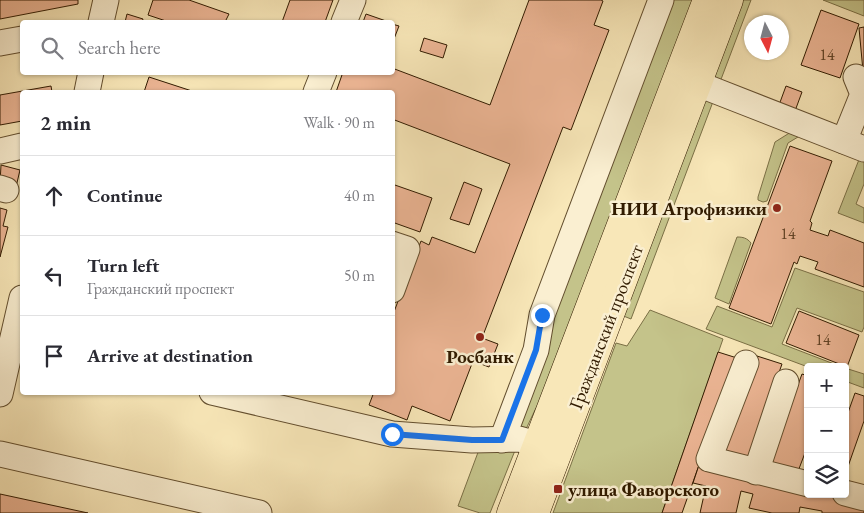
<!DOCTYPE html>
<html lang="en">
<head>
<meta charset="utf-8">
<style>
  body { margin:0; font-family:"EB Garamond",serif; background:#f7f7f7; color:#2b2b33 }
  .controls { position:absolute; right:15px; bottom:15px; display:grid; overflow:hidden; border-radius:5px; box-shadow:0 1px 4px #0004 }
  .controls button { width:45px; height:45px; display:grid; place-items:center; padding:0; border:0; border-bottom:1px solid #e1e1e2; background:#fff; color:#2b2b33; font:25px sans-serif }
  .compass { position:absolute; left:744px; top:15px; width:45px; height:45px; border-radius:50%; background:#fff; box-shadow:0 1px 4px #0004; rotate:174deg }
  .stop { position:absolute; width:15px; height:15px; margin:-11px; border:4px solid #1a73e8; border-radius:50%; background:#fff }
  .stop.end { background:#1a73e8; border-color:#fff; box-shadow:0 1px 5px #0008 }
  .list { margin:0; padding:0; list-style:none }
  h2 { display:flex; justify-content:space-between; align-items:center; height:65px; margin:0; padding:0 20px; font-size:21px }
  h2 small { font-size:16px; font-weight:400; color:#7c7c81 }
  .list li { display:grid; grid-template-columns:32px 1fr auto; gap:15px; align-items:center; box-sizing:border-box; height:80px; padding:0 20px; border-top:1px solid #e1e1e2 }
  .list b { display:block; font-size:19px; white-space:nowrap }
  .list p { margin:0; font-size:16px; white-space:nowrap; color:#7c7c81 }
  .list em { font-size:16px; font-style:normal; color:#7c7c81 }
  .icon { flex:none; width:28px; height:28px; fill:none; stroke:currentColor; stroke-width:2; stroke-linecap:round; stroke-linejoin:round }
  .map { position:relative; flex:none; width:864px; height:513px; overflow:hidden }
  .search { position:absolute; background:#fff; box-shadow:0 1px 4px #0004; left:20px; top:20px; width:375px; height:55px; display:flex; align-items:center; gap:12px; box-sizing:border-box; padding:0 18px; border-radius:5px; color:#7c7c81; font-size:19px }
  .panel { position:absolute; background:#fff; box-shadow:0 1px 4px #0004; left:20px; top:90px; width:375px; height:305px; border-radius:5px }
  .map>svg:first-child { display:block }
  .green { fill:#c4c38a; stroke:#7a6f45 }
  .building { fill:#ecb594; stroke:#311b00 }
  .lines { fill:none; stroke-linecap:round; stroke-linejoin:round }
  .minor-casing { stroke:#634e2e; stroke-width:27 }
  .major-casing { stroke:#311b00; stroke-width:29 }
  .minor { stroke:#faefd1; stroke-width:25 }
  .major { stroke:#f8e7b8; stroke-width:28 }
  .route { stroke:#1a73e8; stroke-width:6 }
  .poi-dot { fill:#8f2418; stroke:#faefd1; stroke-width:2 }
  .labels { text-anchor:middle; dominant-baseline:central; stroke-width:5; stroke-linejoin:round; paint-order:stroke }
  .number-label { font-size:16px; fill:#604225 }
  .poi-label { font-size:19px; font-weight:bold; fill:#311b00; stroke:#faefd1; text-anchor:end }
  .street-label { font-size:19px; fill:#311b00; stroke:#faefd1 }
</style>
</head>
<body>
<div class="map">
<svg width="864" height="513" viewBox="0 0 864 513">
  <rect width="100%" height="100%" fill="#f8e7b8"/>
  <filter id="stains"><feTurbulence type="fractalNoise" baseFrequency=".004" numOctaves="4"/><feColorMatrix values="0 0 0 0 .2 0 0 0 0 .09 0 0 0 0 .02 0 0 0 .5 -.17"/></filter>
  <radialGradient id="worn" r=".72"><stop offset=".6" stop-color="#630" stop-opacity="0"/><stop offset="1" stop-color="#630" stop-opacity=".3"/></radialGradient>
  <g class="green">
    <path d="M670 0H697L554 377 535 410 527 427 524 430 516 427 550 316Z"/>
    <path d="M740 0H751L720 82 711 78Z"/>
    <path d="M823 0H864V16Z"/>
    <path d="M704 95 714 99 631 319 621 315Z"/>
    <path d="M791 132 800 133 798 137 788 143 767 201 763 202 758 200V197L775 142Z"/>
    <path d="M860 157 864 159V184L856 204 864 208V223L838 213Z"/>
    <path d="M737 237C743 237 747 238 751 243L729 304 715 298Z"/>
    <path d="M795 268 864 292V327L862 332 797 308 782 344 842 367H808L706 329 717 306 772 327Z"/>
    <path d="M650 310 723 339 662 513H553L616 343 627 346Z"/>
    <path d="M845 368 864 374V388L845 381Z"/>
    <path d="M480 447 516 448 490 513H480L458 506Z"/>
  </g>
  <g class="building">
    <path d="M0 0H78V4L0 19Z"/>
    <path d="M153 0H189L229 14 225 22H169L148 15Z"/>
    <path d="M290 0H333L325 22H282Z"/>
    <path d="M529 0H601L603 1 594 25 609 30 571 130 563 127 482 338 498 344 489 367 473 361 450 421 412 406 407 420 369 405 374 392H392V317L421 241 429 245 432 237 475 253 510 164 392 119V92H336L343 72H392V68L490 105Z"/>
    <path d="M821 10 859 24 840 78 801 65Z"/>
    <path d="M127 14 143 19 142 22H125Z"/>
    <path d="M366 14 389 22H363Z"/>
    <path d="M392 24 399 26 392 44Z"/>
    <path d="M864 27V71H863L859 28Z"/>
    <path d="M424 38 447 45 443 58 420 51Z"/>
    <path d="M149 77 195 92H144Z"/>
    <path d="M51 86 52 92H22V121L0 125V95Z"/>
    <path d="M786 86 802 92 795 111 779 105Z"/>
    <path d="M790 146 832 161 810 221 812 223 810 230 828 236 830 230 864 243V287L815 269 818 262 800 256 797 264 794 262 771 324 729 308Z"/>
    <path d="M1 165 20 170 16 187 0 183Z"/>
    <path d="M464 182 482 189 469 225 450 219Z"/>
    <path d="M392 184 432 198 420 232 392 222Z"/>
    <path d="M0 208 7 210 3 226 8 227 0 257Z"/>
    <path d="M799 311 859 335 847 367 786 343Z"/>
    <path d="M718 352 737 358 682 513H662Z"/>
    <path d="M757 356 782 364 748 460 722 450Z"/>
    <path d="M802 374 808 376V445L797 474 769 464Z"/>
    <path d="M855 393 864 396V421L845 475V421Z"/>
    <path d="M699 465 808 494H825L864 504V513H822V511L800 507 799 513H772L749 508 753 494 741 491 736 513H700L706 486 693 483Z"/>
    <path d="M0 494 88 513H0Z"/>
  </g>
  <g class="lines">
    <defs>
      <g id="minor">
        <path d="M101 22 106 0"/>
        <path d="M344 22 353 0"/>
        <path d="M0 43 22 39"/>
        <path d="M698 84 864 149"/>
        <path d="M87 92 91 72"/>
        <path d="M316 92 324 72"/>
        <path d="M844 141 863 94 856 77"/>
        <path d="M0 151 22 146"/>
        <path d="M0 188 6 190"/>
        <path d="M392 244 407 249 392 290"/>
        <path d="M746 363 709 459 808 484"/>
        <path d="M212 392 392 434 472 440 519 439 537 444"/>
        <path d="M0 394 22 298"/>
        <path d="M502 440 536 350 542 315 661 0"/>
        <path d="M0 454 259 513"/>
        <path d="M756 472 786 382"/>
        <path d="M845 493 864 498"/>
      </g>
      <g id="major">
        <path d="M511 513 707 0"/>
        <path d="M535 513 729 0"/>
      </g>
    </defs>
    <use href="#minor" class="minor-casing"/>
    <use href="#major" class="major-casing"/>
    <use href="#minor" class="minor"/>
    <use href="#major" class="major"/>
  </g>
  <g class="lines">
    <path class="route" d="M392 434 472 440H502L536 350 542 315"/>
  </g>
  <g class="poi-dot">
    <circle cx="777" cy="208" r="5"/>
    <circle cx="480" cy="337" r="5"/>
    <rect x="553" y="484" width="10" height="10" rx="2.5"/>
  </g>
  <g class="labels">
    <g class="number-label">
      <text x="827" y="54">14</text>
      <text x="788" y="233">14</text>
      <text x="823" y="339">14</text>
    </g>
    <g class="poi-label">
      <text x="767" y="208">НИИ Агрофизики</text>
      <text x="480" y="356" text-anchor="middle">Росбанк</text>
      <text x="568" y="489" text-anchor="start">улица Фаворского</text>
    </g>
    <g class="street-label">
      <text transform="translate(606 327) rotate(-69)">Гражданский проспект</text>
    </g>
  </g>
  <rect width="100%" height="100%" filter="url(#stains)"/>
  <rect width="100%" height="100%" fill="url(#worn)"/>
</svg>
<div class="controls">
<button>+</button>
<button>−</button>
<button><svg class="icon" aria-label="layers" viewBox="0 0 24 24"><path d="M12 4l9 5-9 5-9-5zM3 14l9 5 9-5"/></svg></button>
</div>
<svg class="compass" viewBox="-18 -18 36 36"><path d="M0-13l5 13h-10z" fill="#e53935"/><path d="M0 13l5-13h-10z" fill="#7c7c81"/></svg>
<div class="stop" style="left:392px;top:434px"></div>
<div class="stop end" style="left:542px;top:315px"></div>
<div class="search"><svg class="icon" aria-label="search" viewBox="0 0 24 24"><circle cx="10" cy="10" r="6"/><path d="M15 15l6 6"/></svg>Search here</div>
<section class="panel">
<h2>2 min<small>Walk · 90 m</small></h2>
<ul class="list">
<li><svg class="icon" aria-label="ahead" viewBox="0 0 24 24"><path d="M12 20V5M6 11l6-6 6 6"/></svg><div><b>Continue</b></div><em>40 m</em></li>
<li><svg class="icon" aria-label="left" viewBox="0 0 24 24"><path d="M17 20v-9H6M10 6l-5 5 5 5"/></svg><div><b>Turn left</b><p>Гражданский проспект</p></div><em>50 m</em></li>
<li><svg class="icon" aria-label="arrive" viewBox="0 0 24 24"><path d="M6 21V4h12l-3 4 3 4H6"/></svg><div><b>Arrive at destination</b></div></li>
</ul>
</section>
</div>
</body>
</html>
